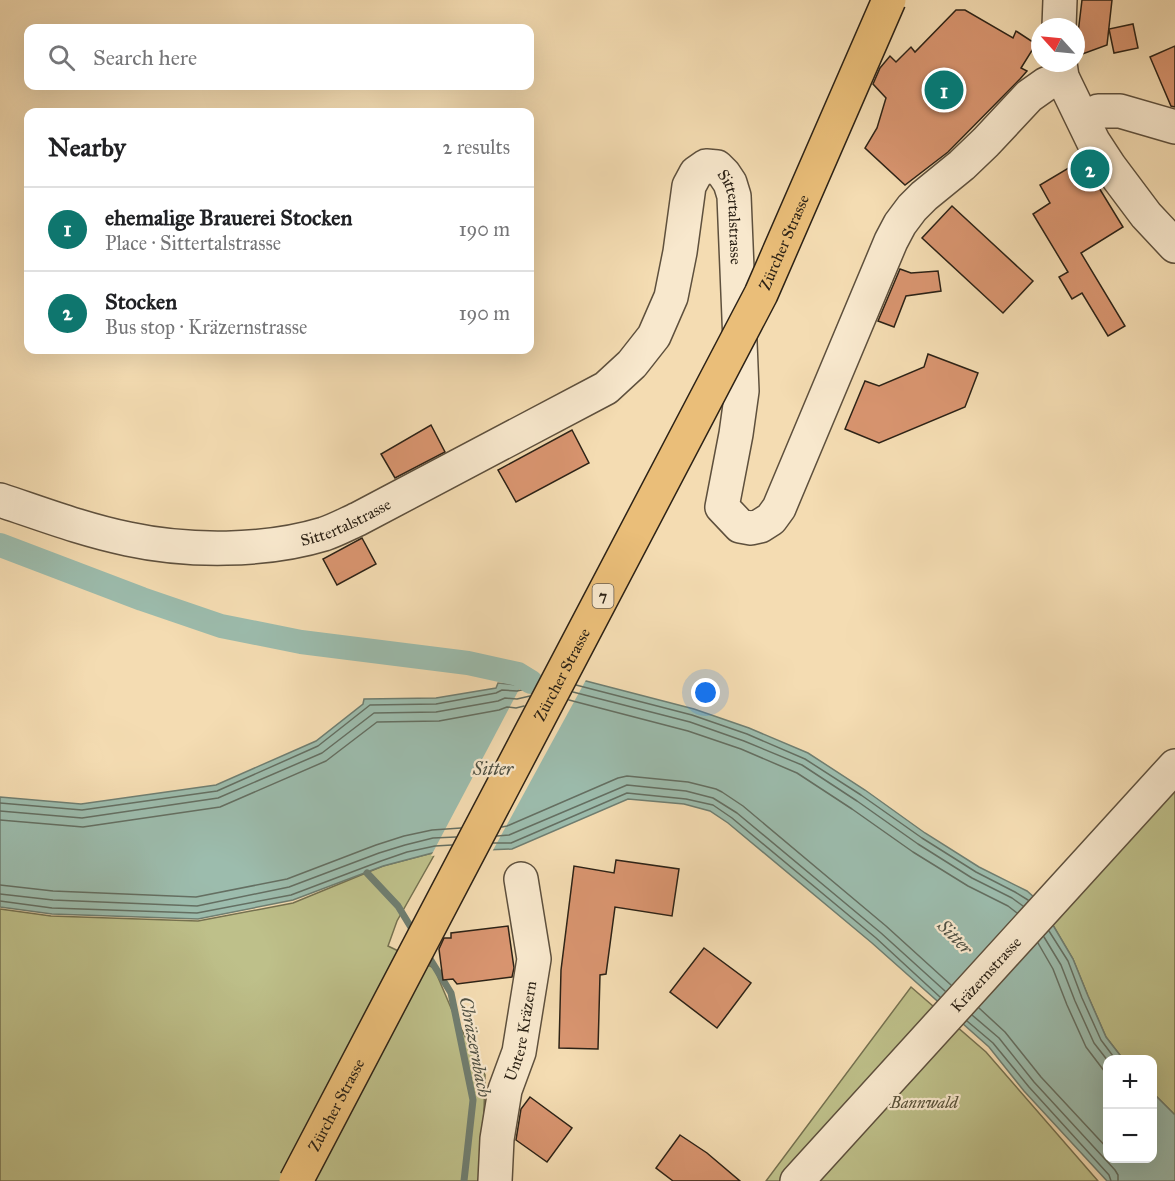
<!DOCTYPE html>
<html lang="en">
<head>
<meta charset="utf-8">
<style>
  body { margin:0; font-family:"IM FELL Great Primer",serif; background:#f6f6f6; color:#202124 }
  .controls { position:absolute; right:18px; bottom:18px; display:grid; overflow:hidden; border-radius:12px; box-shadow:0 6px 24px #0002 }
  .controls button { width:54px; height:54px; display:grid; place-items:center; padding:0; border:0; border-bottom:2px solid #e0e0e0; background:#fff; color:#202124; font:30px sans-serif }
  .compass { position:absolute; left:1031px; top:18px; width:54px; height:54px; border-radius:50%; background:#fff; box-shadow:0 6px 24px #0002; rotate:297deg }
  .you { position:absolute; left:706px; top:693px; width:21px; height:21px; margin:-15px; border:4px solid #fff; border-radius:50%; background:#1a73e8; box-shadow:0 0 0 9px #1a73e833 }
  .badge { display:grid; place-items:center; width:39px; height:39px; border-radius:50%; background:#0f766e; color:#fff; font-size:20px; font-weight:700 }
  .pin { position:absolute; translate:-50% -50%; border:3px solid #fff; box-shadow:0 2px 6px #0006 }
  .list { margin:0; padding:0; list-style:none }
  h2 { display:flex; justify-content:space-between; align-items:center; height:78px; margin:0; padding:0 24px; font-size:26px }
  h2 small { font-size:20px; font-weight:400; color:#757577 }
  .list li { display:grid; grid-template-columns:39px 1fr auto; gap:18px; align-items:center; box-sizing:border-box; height:84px; padding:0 24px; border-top:2px solid #e0e0e0 }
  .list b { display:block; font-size:22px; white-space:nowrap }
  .list p { margin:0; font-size:20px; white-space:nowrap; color:#757577 }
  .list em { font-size:20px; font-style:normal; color:#757577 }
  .icon { flex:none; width:33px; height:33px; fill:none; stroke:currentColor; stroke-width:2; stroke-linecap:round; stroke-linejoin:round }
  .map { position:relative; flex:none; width:1175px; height:1181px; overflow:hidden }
  .search { position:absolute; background:#fff; box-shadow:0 6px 24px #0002; left:24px; top:24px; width:510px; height:66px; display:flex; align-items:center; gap:15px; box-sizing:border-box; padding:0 21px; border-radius:12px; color:#757577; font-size:22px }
  .panel { position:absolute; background:#fff; box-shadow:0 6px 24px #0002; left:24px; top:108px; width:510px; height:246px; border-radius:12px }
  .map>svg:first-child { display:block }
  .green { fill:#bec08a; stroke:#757150; stroke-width:1.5 }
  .water { fill:#9cbcad; stroke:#6f7e71; stroke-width:1.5 }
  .pier { fill:#f4dcb2 }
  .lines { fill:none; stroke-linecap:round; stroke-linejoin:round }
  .shore { stroke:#646f62; stroke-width:1.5 }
  .stream { stroke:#6f7e71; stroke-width:7 }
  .canal { stroke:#9cbcad; stroke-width:24 }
  .building { fill:#d99570; stroke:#2c2216; stroke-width:1.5 }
  .minor-casing { stroke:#5e503d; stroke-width:36 }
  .minor { stroke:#f8e8cd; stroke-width:33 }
  .major-bridge-casing { stroke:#2c2216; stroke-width:36; stroke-linecap:butt }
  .major-bridge { stroke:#eabe79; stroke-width:33 }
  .labels { text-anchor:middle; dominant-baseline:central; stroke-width:4.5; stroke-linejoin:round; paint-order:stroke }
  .shield { fill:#f8e8cd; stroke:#695d4d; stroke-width:1.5 }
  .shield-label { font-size:15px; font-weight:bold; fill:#2c2216 }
  .street-label { font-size:16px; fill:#2c2216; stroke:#f8e8cd }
  .park-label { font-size:16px; font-style:italic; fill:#585139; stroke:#f8e8cd }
  .water-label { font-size:18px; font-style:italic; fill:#4e5043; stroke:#f8e8cd }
</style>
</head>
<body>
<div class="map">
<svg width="1175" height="1181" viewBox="0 0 1175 1181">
  <rect width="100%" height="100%" fill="#f4dcb2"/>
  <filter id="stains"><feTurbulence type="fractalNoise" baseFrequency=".00333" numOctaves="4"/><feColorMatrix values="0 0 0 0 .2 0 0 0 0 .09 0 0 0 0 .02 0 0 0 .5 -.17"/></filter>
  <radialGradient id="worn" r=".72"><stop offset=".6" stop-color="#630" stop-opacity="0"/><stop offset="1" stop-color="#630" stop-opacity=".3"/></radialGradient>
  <g class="green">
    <path d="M1161 782 1175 793V1115L1153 1093 1152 1060 1123 1059 1106 1037 1088 996 1073 959 1044 910Z"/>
    <path d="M436 852 397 921 388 946 434 968 454 1015 485 1075 482 1181H0V909L51 916 198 921 293 903 383 866Z"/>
    <path d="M911 987 986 1052 1098 1181H766Z"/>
  </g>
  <path class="water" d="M559 674 694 709 749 728 808 753 865 790 925 833 979 867 1027 891 1035 898 1044 910 1073 959 1088 996 1106 1037 1123 1059 1108 1060V1158H1152L1153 1093 1175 1115V1181H1107L1024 1091 989 1047 872 943 728 823 710 811 684 804 628 799 512 849 436 852 383 866 293 900 198 919 52 914 0 907V797L81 804 216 785 316 741 363 704 364 699 436 698 496 688 498 683 516 685Z"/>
  <path class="pier" d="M559 671 587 678 492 852 431 856 524 680Z"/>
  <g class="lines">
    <g class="shore">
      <path d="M576 685 692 715 747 734 805 759 861 795 922 838 976 872 1015 892 1028 900"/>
      <path d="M573 692 690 722 744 741 802 765 857 801 918 844 972 878 1012 898 1023 906"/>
      <path d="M569 700 688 731 741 749 797 773 852 809 913 852 968 886 1008 906 1017 913"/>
      <path d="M0 803 82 810 217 791 318 746 370 705 436 704 496 693 502 690 517 691 535 687"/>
      <path d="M0 811 82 818 218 798 322 753 374 713 436 712 498 701 505 698 517 699 530 696"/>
      <path d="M0 820 83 827 220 807 326 761 377 722 439 721 499 710 507 707 516 708 524 706"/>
      <path d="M502 827 507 826 618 778 627 776 688 782 716 789 722 792 743 806 886 926 951 985"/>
      <path d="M497 836 509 835 627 785 686 791 713 798 737 813 881 933 945 991"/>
      <path d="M493 843H511L627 793 686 799 713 805 732 818 876 938 940 997"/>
      <path d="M0 885 53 891 196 897 287 879 376 845 404 836 432 830 461 828"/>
      <path d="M0 894 53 900 197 906 289 887 379 853 405 845 433 838 456 837"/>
      <path d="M0 901 52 908 197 913 291 895 381 861 407 852 435 846 452 845"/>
      <path d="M1049 931 1068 961 1082 998 1101 1040 1116 1060"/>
      <path d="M1044 937 1061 965 1075 1001 1094 1043 1108 1061"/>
      <path d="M1038 943 1053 969 1067 1005 1086 1047 1108 1076"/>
      <path d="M979 1008 1005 1032 1041 1077 1108 1149"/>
      <path d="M972 1015 999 1038 1034 1082 1115 1170 1118 1175V1181"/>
      <path d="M967 1021 993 1043 1029 1087 1109 1175 1111 1181"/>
    </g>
    <g class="stream">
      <path d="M367 873 398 906 415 934"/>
      <path d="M427 954 451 993 473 1100 464 1181"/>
    </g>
    <path class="canal" d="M0 545 142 599 221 626 301 642 468 663 518 674 531 682"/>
  </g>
  <g class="building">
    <path d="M1082 0H1112L1107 45 1077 56 1076 50Z"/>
    <path d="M956 10H965L1013 38 1016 31 1036 44 1021 68 1027 71 1020 79 948 152 905 185 865 148 877 128 886 98 873 84 880 68 890 56 896 62 911 47 915 52Z"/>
    <path d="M1133 24 1138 48 1114 53 1109 29Z"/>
    <path d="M1175 46V107L1171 106 1150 57Z"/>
    <path d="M1082 160 1123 227 1081 253 1125 326 1108 336 1082 293 1072 299 1059 277 1068 272 1033 214 1050 203 1040 185Z"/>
    <path d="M952 206 1033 281 1003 313 922 238Z"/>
    <path d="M900 269 911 273 938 271 941 291 906 296 894 327 878 321Z"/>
    <path d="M928 354 978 373 965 407 879 443 845 429 865 381 879 386 924 367Z"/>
    <path d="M431 425 445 452 395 478 381 454Z"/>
    <path d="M572 430 589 463 516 502 498 470Z"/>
    <path d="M362 538 376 564 337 585 323 559Z"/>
    <path d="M616 860 679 869 672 916 615 907 606 974 600 975 598 1049 559 1048 561 970 574 866 614 873Z"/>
    <path d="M508 926 514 968 512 977 457 984 453 979 443 980 439 949 444 938H451V933Z"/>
    <path d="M704 948 751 983 717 1028 670 992Z"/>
    <path d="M530 1097 572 1128 547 1162 516 1140 521 1109Z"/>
    <path d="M680 1135 707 1153 740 1181H673L656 1168Z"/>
  </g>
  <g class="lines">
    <defs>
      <g id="minor">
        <path d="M1059 27 1060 0"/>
        <path d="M1060 63 1062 77 1093 141 1110 167 1146 215 1175 246"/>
        <path d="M1084 120 1098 111H1120L1175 127"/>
        <path id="s1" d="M0 500C42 514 84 530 128 539 188 552 265 552 324 534 336 530 347 524 358 519L606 388 632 364 654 336 671 297 680 252 689 186 696 173 706 166 717 167 724 174 730 183 734 196 742 391 736 434 722 507 740 526 751 528 760 526 771 519 779 508 891 241 900 224 912 208 924 196 962 165 986 142 1029 96 1046 84 1062 77"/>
        <path id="s2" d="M495 1181 497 1139 505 1090 519 1052 534 959 521 879"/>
        <path id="s3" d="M797 1181 1175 766"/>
      </g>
    </defs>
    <use href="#minor" class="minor-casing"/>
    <use href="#minor" class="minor"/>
    <defs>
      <g id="major-bridge">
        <path id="s4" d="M296 1181 761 294 889 0"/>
      </g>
    </defs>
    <use href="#major-bridge" class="major-bridge-casing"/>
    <use href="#major-bridge" class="major-bridge"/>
  </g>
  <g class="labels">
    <rect class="shield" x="592.5" y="584" width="21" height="24" rx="4.5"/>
    <g class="shield-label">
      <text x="603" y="596">7</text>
    </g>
    <g class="street-label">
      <text stroke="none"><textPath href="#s1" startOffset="968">Sittertalstrasse</textPath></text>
      <text stroke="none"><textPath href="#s4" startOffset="1058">Zürcher Strasse</textPath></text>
      <text stroke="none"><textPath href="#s1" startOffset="356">Sittertalstrasse</textPath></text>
      <text stroke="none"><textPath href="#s4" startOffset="572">Zürcher Strasse</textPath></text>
      <text stroke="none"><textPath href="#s3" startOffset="280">Kräzernstrasse</textPath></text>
      <text stroke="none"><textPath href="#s2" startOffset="153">Untere Kräzern</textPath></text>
      <text stroke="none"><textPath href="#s4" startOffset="86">Zürcher Strasse</textPath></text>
    </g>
    <g class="park-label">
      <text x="924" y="1102">Bannwald</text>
    </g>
    <g class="water-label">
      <text x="493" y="769">Sitter</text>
      <text transform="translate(955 937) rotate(45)">Sitter</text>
      <text transform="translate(475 1047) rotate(79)">Chräzernbach</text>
    </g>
  </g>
  <rect width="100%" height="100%" filter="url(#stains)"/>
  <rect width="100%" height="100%" fill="url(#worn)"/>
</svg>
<div class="controls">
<button>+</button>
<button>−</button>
</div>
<svg class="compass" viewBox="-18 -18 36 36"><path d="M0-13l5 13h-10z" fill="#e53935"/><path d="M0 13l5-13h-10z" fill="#757577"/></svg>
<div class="you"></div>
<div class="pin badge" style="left:944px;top:90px">1</div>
<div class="pin badge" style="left:1090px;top:169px">2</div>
<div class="search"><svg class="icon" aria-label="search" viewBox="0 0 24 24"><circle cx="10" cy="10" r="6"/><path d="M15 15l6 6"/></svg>Search here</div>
<section class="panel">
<h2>Nearby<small>2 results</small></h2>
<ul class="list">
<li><span class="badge">1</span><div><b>ehemalige Brauerei Stocken</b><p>Place · Sittertalstrasse</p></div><em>190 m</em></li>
<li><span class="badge">2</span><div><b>Stocken</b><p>Bus stop · Kräzernstrasse</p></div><em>190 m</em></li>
</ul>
</section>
</div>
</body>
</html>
